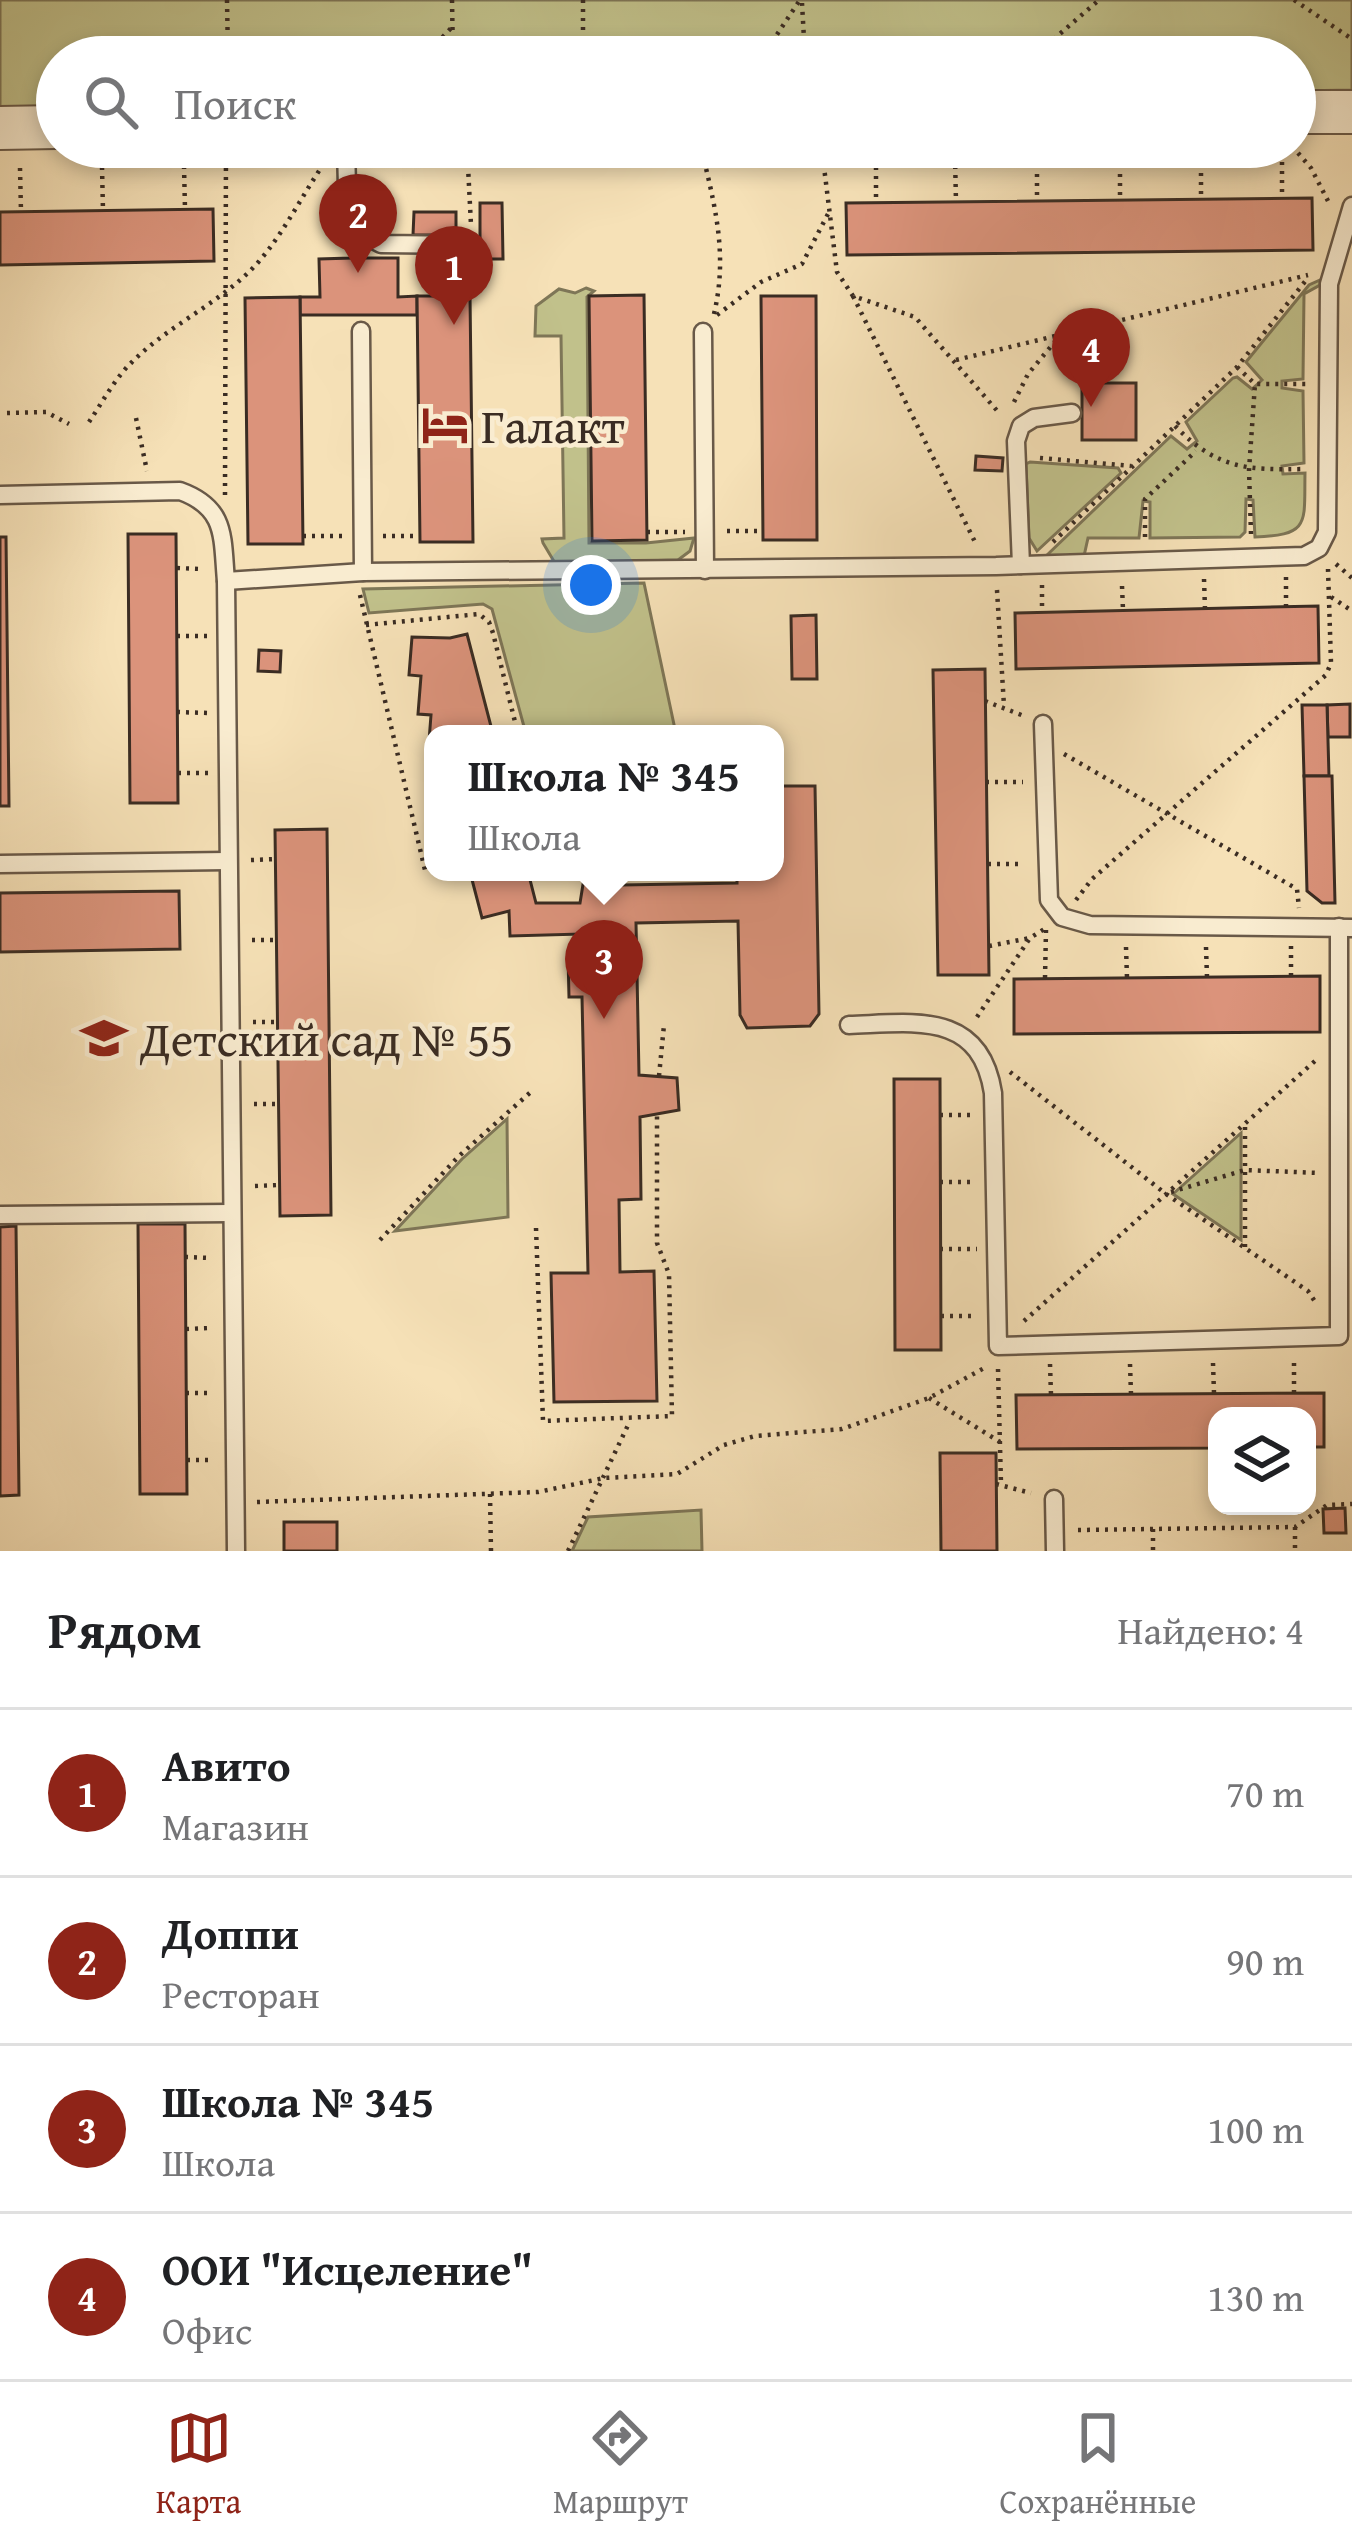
<!DOCTYPE html>
<html lang="ru">
<head>
<meta charset="utf-8">
<style>
  body { margin:0; font-family:"Gentium Book Plus",serif; background:#f6f6f6; color:#202124 }
  .controls { position:absolute; right:36px; bottom:36px; display:grid; overflow:hidden; border-radius:24px; box-shadow:0 6px 18px #0003 }
  .controls button { width:108px; height:108px; display:grid; place-items:center; padding:0; border:0; border-bottom:3px solid #e0e0e0; background:#fff; color:#202124; font:60px sans-serif }
  .you { position:absolute; left:591px; top:585px; width:42px; height:42px; margin:-30px; border:9px solid #fff; border-radius:50%; background:#1a73e8; box-shadow:0 0 0 18px #1a73e833 }
  .badge { display:grid; place-items:center; width:78px; height:78px; border-radius:50%; background:#8f2418; color:#fff; font-size:39px; font-weight:700 }
  .pin { position:absolute; translate:-50% -99px; filter:drop-shadow(0 3px 6px #0008) }
  .pin::after { content:''; position:absolute; top:63px; width:42px; height:36px; background:inherit; clip-path:polygon(0 0,100% 0,50% 100%) }
  .popup { position:absolute; left:424px; top:725px; width:360px; height:156px; box-sizing:border-box; display:grid; place-content:center; border-radius:24px; background:#fff; filter:drop-shadow(0 3px 9px #0005); font-size:39px; white-space:nowrap; color:#757577 }
  .popup b { font-size:45px; color:#202124 }
  .popup::after { content:''; position:absolute; left:50%; top:100%; margin-left:-24px; border:24px solid transparent; border-top-color:#fff }
  .list { margin:0; padding:0; list-style:none }
  h2 { display:flex; justify-content:space-between; align-items:center; height:156px; margin:0; padding:0 48px; font-size:51px }
  h2 small { font-size:39px; font-weight:400; color:#757577 }
  .list li { display:grid; grid-template-columns:78px 1fr auto; gap:36px; align-items:center; box-sizing:border-box; height:168px; padding:0 48px; border-top:3px solid #e0e0e0 }
  .list b { display:block; font-size:45px; white-space:nowrap }
  .list p { margin:0; font-size:39px; white-space:nowrap; color:#757577 }
  .list em { font-size:39px; font-style:normal; color:#757577 }
  .icon { flex:none; width:66px; height:66px; fill:none; stroke:currentColor; stroke-width:2; stroke-linecap:round; stroke-linejoin:round }
  .map { position:relative; flex:none; width:1352px; height:1551px; overflow:hidden }
  .search { position:absolute; background:#fff; box-shadow:0 6px 18px #0003; left:36px; right:36px; top:36px; height:132px; display:flex; align-items:center; gap:30px; box-sizing:border-box; padding:0 42px; border-radius:66px; color:#757577; font-size:45px }
  .sheet { height:828px; background:#fff }
  nav { display:flex; justify-content:space-around; align-items:center; box-sizing:border-box; height:168px; border-top:3px solid #e0e0e0; background:#fff; font-size:33px; color:#757577 }
  nav a { display:grid; justify-items:center; gap:6px }
  nav .on { color:#8f2418 }
  .map>svg:first-child { display:block }
  .green { fill:#c1c18b; stroke:#7e7657; stroke-width:3 }
  .building { fill:#db937b; stroke:#3a2c23; stroke-width:3 }
  .lines { fill:none; stroke-linecap:round; stroke-linejoin:round }
  .service-casing { stroke:#695948; stroke-width:21 }
  .tertiary-casing { stroke:#695948; stroke-width:46 }
  .path { stroke:#3a2c23; stroke-width:4.5; stroke-dasharray:3 6; stroke-linecap:butt }
  .service { stroke:#f9ecd0; stroke-width:16 }
  .tertiary { stroke:#f9ecd0; stroke-width:42 }
  .labels { text-anchor:middle; dominant-baseline:central; stroke-width:9; stroke-linejoin:round; paint-order:stroke }
  .poi-label { font-size:48px; fill:#3a2c23; stroke:#f9ecd0; text-anchor:start }
</style>
</head>
<body>
<div class="map">
<svg width="1352" height="1551" viewBox="0 0 1352 1551">
  <rect width="100%" height="100%" fill="#f6e1b7"/>
  <filter id="stains"><feTurbulence type="fractalNoise" baseFrequency=".00167" numOctaves="4"/><feColorMatrix values="0 0 0 0 .2 0 0 0 0 .09 0 0 0 0 .02 0 0 0 .5 -.17"/></filter>
  <radialGradient id="worn" r=".72"><stop offset=".6" stop-color="#630" stop-opacity="0"/><stop offset="1" stop-color="#630" stop-opacity=".3"/></radialGradient>
  <g class="green">
    <path d="M0 0H1352V90L1295 91V57H57V107L0 108Z"/>
    <path d="M1320 280V285L1304 294 1303 379 1282 381V388L1303 391 1304 463 1282 466 1283 474 1305 473C1304 523 1311 535 1255 537L1253 500 1246 499 1245 532 1240 537 1150 538V502L1143 501 1139 538H1088L1084 556 1047 555 1171 436 1187 449 1197 441 1186 422 1233 378 1237 377 1252 389 1262 380 1246 362 1309 285Z"/>
    <path d="M586 288 594 291 587 297 589 543H646L694 538 690 551 678 560 555 563 543 543 542 539 564 538 561 336H535L536 306 559 289 575 293Z"/>
    <path d="M1030 462 1118 468 1121 473 1037 551 1029 538 1026 464Z"/>
    <path d="M644 583 676 734H526L492 609 483 604 369 613 363 589Z"/>
    <path d="M507 1119 508 1217 395 1231 462 1159Z"/>
    <path d="M1241 1133V1240L1173 1194Z"/>
    <path d="M701 1510 702 1551H572L588 1517Z"/>
  </g>
  <g class="building">
    <path d="M1312 198 1313 250 847 255 846 203Z"/>
    <path d="M480 203H502L503 259H480Z"/>
    <path d="M213 209 214 261 0 265V212Z"/>
    <path d="M414 212H456V235H413Z"/>
    <path d="M351 247H364V258H398V297L417 296V315H300V297H320L319 259 351 258Z"/>
    <path d="M644 295 647 540 592 541 589 296Z"/>
    <path d="M417 296H470L473 542H420Z"/>
    <path d="M761 296H816L817 540H763Z"/>
    <path d="M300 297 303 544H248L245 298Z"/>
    <rect x="1082" y="383" width="54" height="57"/>
    <path d="M976 456 1003 458 1002 471 975 470Z"/>
    <path d="M128 534H176L178 803H130Z"/>
    <path d="M0 537H6L9 806H0Z"/>
    <path d="M1318 606 1319 663 1016 669 1015 613Z"/>
    <path d="M816 615 817 679H792L791 616Z"/>
    <path d="M467 634 493 734H433V755L428 754 431 715 418 714 421 676 409 675 412 637 450 638Z"/>
    <path d="M259 650 281 651 280 672 258 671Z"/>
    <path d="M985 669 989 975H938L933 670Z"/>
    <path d="M1350 704V737H1328L1327 705Z"/>
    <path d="M1302 705H1327L1329 776H1304Z"/>
    <path d="M1304 776H1332L1335 903H1322L1307 891Z"/>
    <path d="M775 786H815L819 1014 810 1026 747 1028 740 1015 738 921 636 923 639 1075 677 1078 679 1110 640 1117 641 1199 619 1200 620 1272 654 1271 657 1401 554 1402 551 1273H588L582 997H569L568 956 581 955V934L510 936 509 911 482 918 470 872H528L536 903H580L585 872H617L622 885 737 883V872H775Z"/>
    <path d="M327 829 331 1215 280 1216 275 830Z"/>
    <path d="M179 891 180 949 0 952V893Z"/>
    <path d="M1320 976V1032L1014 1034V979Z"/>
    <path d="M894 1079H940L941 1350H895Z"/>
    <path d="M138 1224H185L187 1494H140Z"/>
    <path d="M16 1226 19 1495 0 1496V1227Z"/>
    <path d="M1324 1393V1447H1307V1416H1217V1448L1017 1449 1016 1395Z"/>
    <path d="M940 1453H996L997 1551H941Z"/>
    <path d="M1345 1508 1346 1533H1324L1323 1509Z"/>
    <rect x="284" y="1522" width="53" height="29"/>
  </g>
  <g class="lines">
    <defs>
      <g id="service">
        <path d="M346 147 348 227 381 244 471 245"/>
        <path d="M361 331 363 572"/>
        <path d="M703 332 705 570"/>
        <path d="M0 495 180 491C227 508 222 537 226 581L236 1551"/>
        <path d="M1021 565 1016 441 1021 426 1034 418 1072 413"/>
        <path d="M226 581 363 572 996 566 1304 556 1319 548 1327 532 1329 284 1352 206"/>
        <path d="M1043 724 1049 900 1062 917 1090 925 1352 928"/>
        <path d="M0 864 227 861"/>
        <path d="M849 1025C914 1023 980 1010 993 1093L998 1346 1339 1336V927"/>
        <path d="M0 1215 230 1213"/>
        <path d="M1054 1499 1055 1551"/>
      </g>
      <g id="tertiary">
        <path d="M1295 112H1352"/>
        <path d="M0 128 57 127"/>
      </g>
    </defs>
    <use href="#service" class="service-casing"/>
    <use href="#tertiary" class="tertiary-casing"/>
    <g class="path">
      <path d="M227 0 228 57"/>
      <path d="M452 0 453 57"/>
      <path d="M583 0V57"/>
      <path d="M1294 0 1352 39"/>
      <path d="M802 3 805 57"/>
      <path d="M424 57 453 26"/>
      <path d="M762 57 800 0"/>
      <path d="M1033 57 1099 0"/>
      <path d="M467 147 471 225"/>
      <path d="M586 147 587 161"/>
      <path d="M818 147 823 159 837 272 853 296 915 317 1000 414"/>
      <path d="M1282 153V199"/>
      <path d="M1298 153 1311 168 1328 201"/>
      <path d="M1201 155V199"/>
      <path d="M1037 156V201"/>
      <path d="M1120 156V200"/>
      <path d="M955 157 956 202"/>
      <path d="M876 158V203"/>
      <path d="M704 160C717 214 727 259 714 314"/>
      <path d="M184 166 185 209"/>
      <path d="M102 167 103 211"/>
      <path d="M20 168 21 212"/>
      <path d="M853 296 976 544"/>
      <path d="M717 315 761 282 802 264 828 214"/>
      <path d="M956 360 1308 275"/>
      <path d="M1237 367 1255 384H1309"/>
      <path d="M1014 402 1028 374 1058 338"/>
      <path d="M7 413 46 412 69 424"/>
      <path d="M136 418 147 471"/>
      <path d="M89 422C102 403 115 378 132 362 167 327 214 306 250 271 280 241 299 200 323 165"/>
      <path d="M1175 426C1218 470 1248 470 1306 469"/>
      <path d="M1040 458 1131 466"/>
      <path d="M225 495 226 147"/>
      <path d="M727 531H763"/>
      <path d="M647 532H685"/>
      <path d="M1251 534 1249 470 1255 384"/>
      <path d="M303 536H342"/>
      <path d="M383 536H420"/>
      <path d="M1145 537V499L1196 451"/>
      <path d="M1053 542 1237 367 1307 279"/>
      <path d="M1336 564 1352 578"/>
      <path d="M177 568 201 569"/>
      <path d="M1286 577V607"/>
      <path d="M1204 579 1205 609"/>
      <path d="M1042 585V612"/>
      <path d="M1122 586 1123 610"/>
      <path d="M997 590 1004 706"/>
      <path d="M360 595 425 870"/>
      <path d="M1331 597 1352 611"/>
      <path d="M366 625 479 614 489 622 493 633 518 734"/>
      <path d="M177 636H207"/>
      <path d="M985 701 1024 716"/>
      <path d="M177 712 208 713"/>
      <path d="M1064 754 1297 889 1299 908"/>
      <path d="M178 773H208"/>
      <path d="M986 782H1023"/>
      <path d="M251 860 276 859"/>
      <path d="M988 864H1024"/>
      <path d="M1076 900 1092 879 1326 675 1331 663 1328 569"/>
      <path d="M252 940H277"/>
      <path d="M989 946 1030 938"/>
      <path d="M1291 946V976"/>
      <path d="M1126 947 1127 978"/>
      <path d="M1206 947 1207 977"/>
      <path d="M1045 978 1046 930"/>
      <path d="M977 1017 1030 938 1046 928"/>
      <path d="M253 1022H277"/>
      <path d="M1010 1072 1166 1194 1308 1291 1316 1303"/>
      <path d="M659 1076 664 1025"/>
      <path d="M254 1104H278"/>
      <path d="M940 1115H971"/>
      <path d="M940 1182H971"/>
      <path d="M255 1186 279 1185"/>
      <path d="M1171 1192 1245 1170 1319 1173"/>
      <path d="M536 1228 543 1421 672 1416 669 1274 657 1243V1114"/>
      <path d="M380 1240 459 1156 533 1090"/>
      <path d="M1245 1247V1127"/>
      <path d="M940 1249H977"/>
      <path d="M185 1257 210 1258"/>
      <path d="M941 1316H977"/>
      <path d="M1024 1321 1315 1061"/>
      <path d="M186 1329 210 1328"/>
      <path d="M1213 1363 1214 1393"/>
      <path d="M1050 1364 1051 1395"/>
      <path d="M1130 1364 1131 1394"/>
      <path d="M998 1369 1001 1484"/>
      <path d="M186 1393H210"/>
      <path d="M1294 1393V1357"/>
      <path d="M929 1398 1000 1442"/>
      <path d="M187 1460H211"/>
      <path d="M996 1484 1031 1493"/>
      <path d="M490 1494 491 1551"/>
      <path d="M257 1502 538 1492 604 1478 677 1474 724 1445 755 1436 842 1429 929 1398 988 1366"/>
      <path d="M1295 1527V1551"/>
      <path d="M1153 1529V1551"/>
      <path d="M1078 1530 1295 1527 1327 1505 1352 1504"/>
      <path d="M568 1551 630 1421"/>
    </g>
    <use href="#service" class="service"/>
    <use href="#tertiary" class="tertiary"/>
  </g>
  <defs>
    <symbol id="hotel-bare" viewBox="-9 -9 18 18"><path d="M-6-4.5h1.5V1H6V5H4.5V3h-9V5H-6ZM-4 0a1.8 1.8 0 1 1 3.6 0ZM.5 0V-2.5h3Q6-2.5 6 0Z" fill="#8f2418" stroke="#f9ecd0" stroke-width="2.5" paint-order="stroke"/></symbol>
    <symbol id="school-bare" viewBox="-9 -9 18 18"><path d="M0-5L7-2L0 1L-7-2ZM-4 1L0 2.5L4 1V4Q0 6-4 4Z" fill="#8f2418" stroke="#f9ecd0" stroke-width="2.5" paint-order="stroke"/></symbol>
  </defs>
  <g fill-rule="evenodd">
    <use href="#hotel-bare" x="412" y="392" width="66" height="66"/>
    <use href="#school-bare" x="71" y="1005" width="66" height="66"/>
  </g>
  <g class="labels">
    <g class="poi-label">
      <text x="481" y="425">Галакт</text>
      <text x="140" y="1038">Детский сад № 55</text>
    </g>
  </g>
  <rect width="100%" height="100%" filter="url(#stains)"/>
  <rect width="100%" height="100%" fill="url(#worn)"/>
</svg>
<div class="controls">
<button><svg class="icon" aria-label="layers" viewBox="0 0 24 24"><path d="M12 4l9 5-9 5-9-5zM3 14l9 5 9-5"/></svg></button>
</div>
<div class="you"></div>
<div class="pin badge" style="left:454px;top:325px">1</div>
<div class="pin badge" style="left:358px;top:273px">2</div>
<div class="pin badge" style="left:604px;top:1019px">3</div>
<div class="popup"><b>Школа № 345</b>Школа</div>
<div class="pin badge" style="left:1091px;top:407px">4</div>
<div class="search"><svg class="icon" aria-label="search" viewBox="0 0 24 24"><circle cx="10" cy="10" r="6"/><path d="M15 15l6 6"/></svg>Поиск</div>
</div>
<section class="sheet">
<h2>Рядом<small>Найдено: 4</small></h2>
<ul class="list">
<li><span class="badge">1</span><div><b>Авито</b><p>Магазин</p></div><em>70 m</em></li>
<li><span class="badge">2</span><div><b>Доппи</b><p>Ресторан</p></div><em>90 m</em></li>
<li><span class="badge">3</span><div><b>Школа № 345</b><p>Школа</p></div><em>100 m</em></li>
<li><span class="badge">4</span><div><b>ООИ &quot;Исцеление&quot;</b><p>Офис</p></div><em>130 m</em></li>
</ul>
</section>
<nav>
<a class="on"><svg class="icon" aria-label="map" viewBox="0 0 24 24"><path d="M3 6l6-2 6 2 6-2v14l-6 2-6-2-6 2zM9 4v14M15 6v14"/></svg>Карта</a>
<a><svg class="icon" aria-label="directions" viewBox="0 0 24 24"><path d="M12 3l9 9-9 9-9-9zM9 14v-3h6M13 9l2 2-2 2"/></svg>Маршрут</a>
<a><svg class="icon" aria-label="saved" viewBox="0 0 24 24"><path d="M7 4h10v16l-5-4-5 4z"/></svg>Сохранённые</a>
</nav>
</body>
</html>
